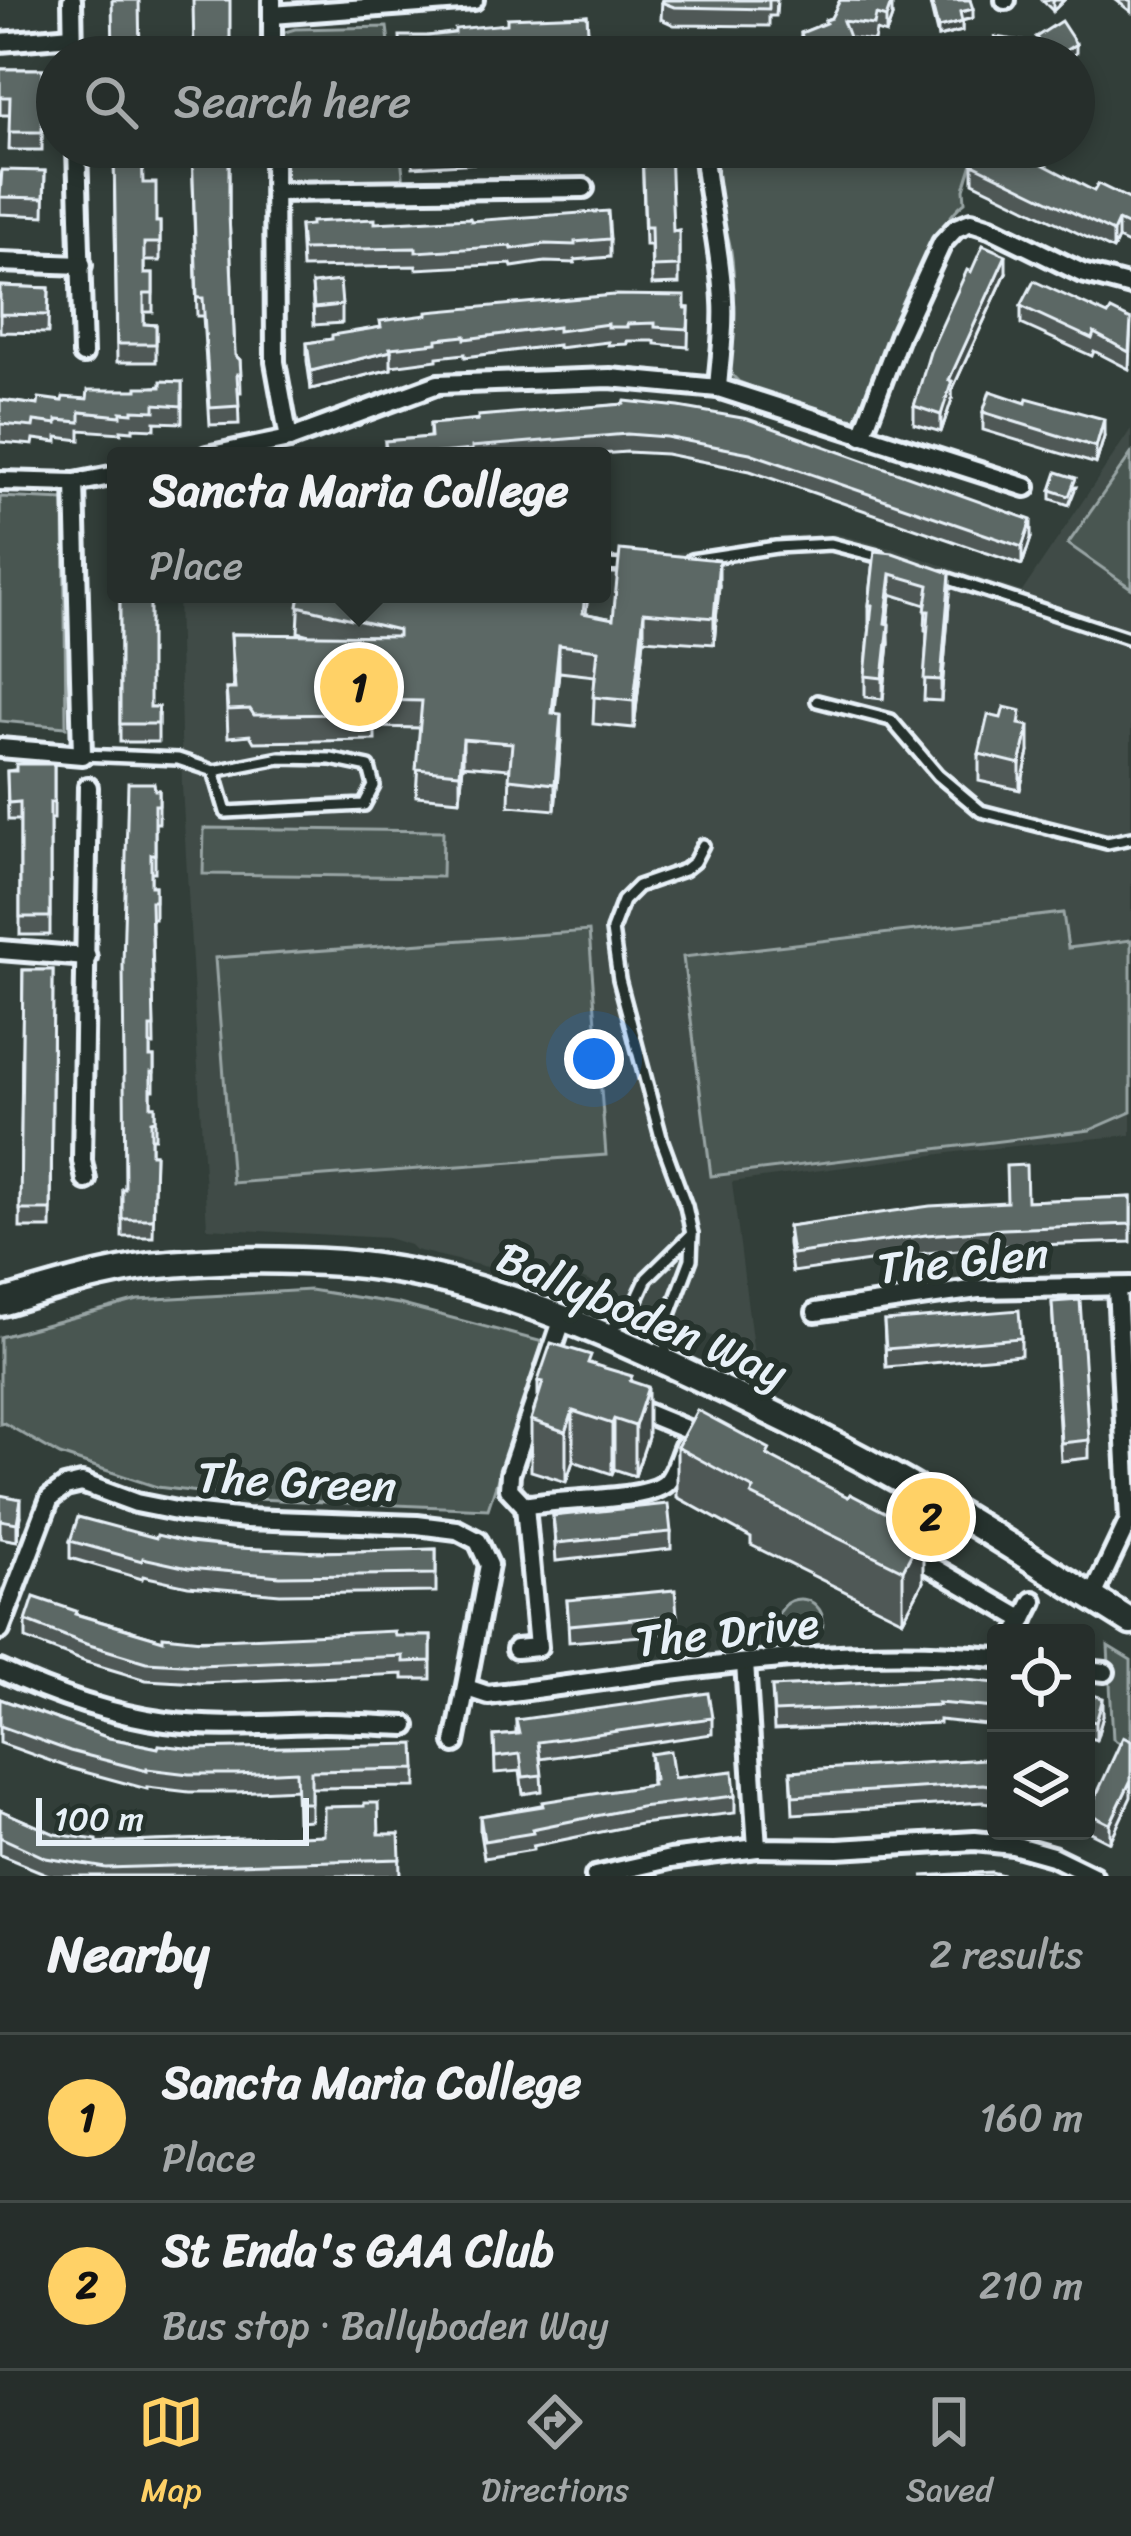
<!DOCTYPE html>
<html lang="en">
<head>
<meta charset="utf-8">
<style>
  body { margin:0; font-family:Sriracha,sans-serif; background:#323a37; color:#f1f3f6 }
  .controls { position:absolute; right:36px; bottom:36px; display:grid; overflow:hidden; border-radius:12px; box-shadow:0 6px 18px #0003 }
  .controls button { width:108px; height:108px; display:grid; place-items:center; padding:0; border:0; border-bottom:3px solid #424a47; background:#262e2b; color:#f1f3f6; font:60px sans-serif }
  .scale { position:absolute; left:36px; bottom:30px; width:273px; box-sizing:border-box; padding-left:12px; border:6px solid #e8f1f8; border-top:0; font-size:33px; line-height:42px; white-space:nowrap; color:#e8f1f8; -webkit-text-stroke:9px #26332d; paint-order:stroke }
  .you { position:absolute; left:594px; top:1059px; width:42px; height:42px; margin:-30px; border:9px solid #fff; border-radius:50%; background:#1a73e8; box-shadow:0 0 0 18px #1a73e833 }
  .badge { display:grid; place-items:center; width:78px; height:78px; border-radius:50%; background:#ffd166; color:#111; font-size:39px; font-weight:700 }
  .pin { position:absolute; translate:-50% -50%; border:6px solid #fff; box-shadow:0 3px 12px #0006 }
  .popup { position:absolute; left:107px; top:447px; width:504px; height:156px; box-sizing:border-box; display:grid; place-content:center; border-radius:12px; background:#262e2b; filter:drop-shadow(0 3px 9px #0005); font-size:39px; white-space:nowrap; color:#a4a8a9 }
  .popup b { font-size:45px; color:#f1f3f6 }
  .popup::after { content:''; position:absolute; left:50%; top:100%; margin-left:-24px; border:24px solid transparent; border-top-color:#262e2b }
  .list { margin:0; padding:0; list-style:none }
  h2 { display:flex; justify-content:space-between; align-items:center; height:156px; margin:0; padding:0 48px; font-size:51px }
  h2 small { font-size:39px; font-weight:400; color:#a4a8a9 }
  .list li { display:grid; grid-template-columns:78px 1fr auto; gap:36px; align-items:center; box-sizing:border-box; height:168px; padding:0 48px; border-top:3px solid #424a47 }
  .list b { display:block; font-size:45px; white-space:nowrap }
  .list p { margin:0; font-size:39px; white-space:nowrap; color:#a4a8a9 }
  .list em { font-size:39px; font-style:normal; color:#a4a8a9 }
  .icon { flex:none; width:66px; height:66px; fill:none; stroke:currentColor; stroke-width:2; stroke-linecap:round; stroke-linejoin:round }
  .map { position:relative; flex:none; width:1131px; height:1876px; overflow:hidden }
  .search { position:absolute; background:#262e2b; box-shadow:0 6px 18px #0003; left:36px; right:36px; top:36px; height:132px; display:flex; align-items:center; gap:30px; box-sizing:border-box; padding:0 42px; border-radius:66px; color:#a4a8a9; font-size:45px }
  .sheet { height:492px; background:#262e2b }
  nav { display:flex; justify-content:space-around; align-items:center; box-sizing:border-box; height:168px; border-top:3px solid #424a47; background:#262e2b; font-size:33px; color:#a4a8a9 }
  nav a { display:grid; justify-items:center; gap:6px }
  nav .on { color:#ffd166 }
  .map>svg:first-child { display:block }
  .built { fill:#3f4b46 }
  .green { fill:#495651; stroke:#98a4a4; stroke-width:3 }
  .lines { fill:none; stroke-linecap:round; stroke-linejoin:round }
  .lane-casing { stroke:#e8f1f8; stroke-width:18 }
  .street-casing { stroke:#e8f1f8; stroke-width:26 }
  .secondary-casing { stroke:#e8f1f8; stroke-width:33 }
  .lane { stroke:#26332d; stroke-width:9 }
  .street { stroke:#26332d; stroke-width:16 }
  .secondary { stroke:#26332d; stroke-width:24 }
  .wall { fill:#4f5957; stroke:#e8f1f8; stroke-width:3 }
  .shaded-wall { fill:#404947; stroke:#e8f1f8; stroke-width:3 }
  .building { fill:#5c6865; stroke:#e8f1f8; stroke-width:3 }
  .labels { text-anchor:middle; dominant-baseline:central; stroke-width:12; stroke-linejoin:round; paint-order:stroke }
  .street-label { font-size:45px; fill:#e8f1f8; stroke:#26332d }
</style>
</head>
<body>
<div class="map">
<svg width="1131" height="1876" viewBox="0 0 1131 1876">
  <rect width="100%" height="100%" fill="#323e39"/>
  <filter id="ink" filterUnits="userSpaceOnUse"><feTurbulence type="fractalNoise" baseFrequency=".00833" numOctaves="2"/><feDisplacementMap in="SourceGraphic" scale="24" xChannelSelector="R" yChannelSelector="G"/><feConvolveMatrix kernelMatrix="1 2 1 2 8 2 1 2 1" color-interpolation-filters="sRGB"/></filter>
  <g filter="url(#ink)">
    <path class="built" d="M1131 429V1135L964 1151 732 1182 754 1355 566 1271 508 1272 415 1250 410 1245 387 1238 207 1228 182 786 178 594H602V557L627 559 804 535 837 534 894 549 1022 592Z"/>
    <g class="green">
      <path d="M387 27 391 57H279L278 44 285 32 295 29Z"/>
      <path d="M280 147H400L404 184 297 187C279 178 280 166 280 147Z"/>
      <path d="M786 147H837L841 149 846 147H977L964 189 965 202C929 227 880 364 865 410L858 418C829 422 768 393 739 382L732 375 729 366C732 328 737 290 731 251 727 224 712 196 715 167 716 157 718 157 724 151L753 152Z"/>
      <path d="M1131 454V588L1068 544Z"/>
      <path d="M0 497 64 500 66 727 0 721Z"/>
      <path d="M204 828 443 831 442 877 203 874Z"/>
      <path d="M1063 913 1068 948 1131 940V1112L1090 1130 711 1176 683 957Z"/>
      <path d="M589 931 606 1155 232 1183 215 958Z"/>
      <path d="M310 1290 399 1304 543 1342 488 1509 256 1499 157 1487 60 1455 4 1423 0 1424V1337L138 1300Z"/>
      <circle cx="800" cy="1622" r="23"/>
      <path d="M1108 1646 1131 1660V1750L1113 1739Z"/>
    </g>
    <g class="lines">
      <defs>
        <g id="lane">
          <path d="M691 560 776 547 831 544 881 557"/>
          <path d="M602 565 626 566"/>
          <path d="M943 577 1131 639"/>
          <path d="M817 701 891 720 938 775 981 811 1107 843 1131 838"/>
          <path d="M82 755 178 759 214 771 280 758 331 759 369 767 374 786 364 805 226 812 214 771"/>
          <path d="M607 1330 629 1317 647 1278 692 1234"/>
          <path d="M668 1359 663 1333 691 1259 692 1234 686 1206 662 1141 619 979 612 930 623 901 638 886 684 870 694 862 703 845"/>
        </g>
        <g id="street">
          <path d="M72 0 73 57"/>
          <path d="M272 0V57"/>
          <path d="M1005 0H1006"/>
          <path d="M272 15 474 0"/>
          <path d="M0 42 72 36"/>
          <path d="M77 147 83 354"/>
          <path d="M274 147 275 362 289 439"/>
          <path d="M703 147C707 199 721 249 723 301 725 329 720 359 718 388"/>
          <path d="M275 192 584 188"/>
          <path d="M0 262 82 265"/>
          <path d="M862 435 900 334 942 243 956 228 971 222 990 228 1082 273 1131 286"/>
          <path d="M207 456 289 439 438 384 610 378 718 388 1026 487"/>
          <path d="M0 481 75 483 116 475"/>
          <path d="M0 748 82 755 75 483"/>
          <path d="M0 950 87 957"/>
          <path d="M86 1180 82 1161 88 787"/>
          <path d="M816 1312 978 1289 1131 1286"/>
          <path d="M629 1406 690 1431"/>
          <path d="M525 1506C557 1498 649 1502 667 1482 675 1473 679 1457 684 1446"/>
          <path d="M907 1552 1024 1620"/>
          <path d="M1092 1598 1129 1520 1117 1287"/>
          <path d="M0 1630 50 1498 65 1487 82 1483 136 1503 181 1512 246 1519 417 1525 457 1530 478 1541 489 1565 455 1743"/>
          <path d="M1017 1633 1033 1601"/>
          <path d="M516 1649 538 1647 525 1506 509 1489 510 1474 563 1318"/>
          <path d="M745 1663 757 1848 838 1849 975 1841 1013 1845 1052 1856 1093 1876"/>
          <path d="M0 1670C53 1695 108 1714 166 1722 219 1729 270 1724 323 1723 350 1723 378 1725 406 1726"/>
          <path d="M1086 1670 1105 1672"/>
          <path d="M467 1688 488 1695C656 1675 827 1641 996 1658"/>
          <path d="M595 1876 670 1859 757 1848"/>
        </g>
        <path id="secondary" d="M0 1303C49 1289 99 1273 150 1266 213 1259 278 1259 341 1263 466 1273 584 1323 695 1376 758 1406 821 1436 882 1470 967 1517 1049 1571 1131 1622"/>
      </defs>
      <use href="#lane" class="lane-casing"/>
      <use href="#street" class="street-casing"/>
      <use href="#secondary" class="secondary-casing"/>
      <use href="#lane" class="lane"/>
      <use href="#street" class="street"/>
      <use href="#secondary" class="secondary"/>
    </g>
    <g class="wall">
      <path d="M662 0H777L776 16H769V26L674 25 661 19Z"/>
      <path d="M840 0 892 17 886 34 876 31 874 41 850 38 855 57 800 51 801 33 825 24V20L831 18Z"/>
      <path d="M929 0H970L973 18 962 21V31L938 37Z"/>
      <path d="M1042 0H1064L1053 11Z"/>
      <path d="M1116 0H1131V12Z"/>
      <path d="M587 15 589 57H400L428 36Z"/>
      <path d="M1036 37 1076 53 1070 57H1043L1036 46Z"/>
      <path d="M0 69H43L42 150H9L10 115H0Z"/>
      <path d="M114 147 143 183 156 222H160V261H144V274H153V312H144V324L156 325V362H117Z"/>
      <path d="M192 147H233V152H229V214L235 355 240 360 241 392H238L239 424 210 425 203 316H197Z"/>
      <path d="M412 147H599V151L550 159 413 167Z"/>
      <path d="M642 147 673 231 679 230V284L652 285 651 245H645Z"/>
      <path d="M1023 158 1094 191 1131 200V245L1118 239 1113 250 973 182V164Z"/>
      <path d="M45 171 44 216 0 214V173Z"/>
      <path d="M471 221 610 239V257L575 260V263L545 262 512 267 511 264 416 269V266L302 268 300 226Z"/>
      <path d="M971 272 1006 273 952 390V399L941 432 914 424V406Z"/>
      <path d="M312 284 342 305V323L314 325Z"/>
      <path d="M0 286 49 288 48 333 0 332Z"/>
      <path d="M562 301 689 308 688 347 655 344V341H627V344L608 345V342L558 348V345L465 357V354L437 357V360L391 366V369L311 389 307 361V343Z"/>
      <path d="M1021 306 1108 315 1131 320 1129 369 1094 351 1092 356 1021 324Z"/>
      <path d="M182 382V423L155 422V429L133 428V431L121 430V433L80 430V440L57 437V442L34 439 33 445 0 442V400L38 405 87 399Z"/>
      <path d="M624 404 1031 538 1022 565 750 471 666 454 627 452 573 456H385V441L430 437V424Z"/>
      <path d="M983 412 1104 437 1096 464 983 430Z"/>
      <path d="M1076 487 1069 505 1051 499V490Z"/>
      <path d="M875 551 950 593 941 701 924 700 927 632 925 631 926 605 891 594 888 623 889 644 883 699 865 697V676L870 626H869V605Z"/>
      <path d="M719 586 714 644 644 639 634 728 593 724 595 676 559 672 554 713 561 740 555 810 509 806 510 769 463 765 460 800 416 796 420 728 375 727V740L254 742 250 735 228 737 226 689H233L231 634 309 635 298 632 300 594H588L586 614 613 619Z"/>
      <path d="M120 594 150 707H158V742H120Z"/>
      <path d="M1021 724 1029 752 1020 790 979 781V754Z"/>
      <path d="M54 764V819H50V935H20V820H8L7 771Z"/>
      <path d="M155 790H159V823H155V872H151V886H155V919H152L154 1045H150V1057H154V1090H151V1106H155V1138H151V1154H155L153 1237H122V1189H125Z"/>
      <path d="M23 970H53L51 1228H20Z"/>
      <path d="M1131 1197V1242L1002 1246 926 1253 792 1272 788 1244V1226L1027 1201Z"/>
      <path d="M1052 1302 1089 1440V1458L1061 1461Z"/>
      <path d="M884 1321 1021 1338V1355L886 1367Z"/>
      <path d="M591 1363 632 1382 648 1437 635 1476 614 1469 612 1474 573 1461 566 1482 531 1471V1420L538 1397V1381Z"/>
      <path d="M677 1447 770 1456 923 1582 903 1620 751 1545V1538L677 1497Z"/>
      <path d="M0 1495 21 1516 17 1541 0 1538Z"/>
      <path d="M553 1516 671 1532V1549L556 1561Z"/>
      <path d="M156 1538 238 1548 319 1552 436 1549V1592L280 1594 188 1586 143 1576 142 1579 70 1558V1541Z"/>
      <path d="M567 1600 677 1615V1633L569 1642Z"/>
      <path d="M76 1614 163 1640 431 1636V1679H403V1674L200 1683 146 1680 86 1662 26 1639V1621Z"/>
      <path d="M996 1683V1726L939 1720V1723L774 1730 772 1687Z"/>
      <path d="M1086 1693 1103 1716 1096 1740 1086 1737Z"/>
      <path d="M0 1699 109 1738 158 1748 416 1769V1787L311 1788V1820L297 1821 296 1789 237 1792H189L147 1787V1789L70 1768 0 1743Z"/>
      <path d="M712 1718V1734L540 1759 542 1791 523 1794 520 1771 495 1773 494 1736 516 1734V1720Z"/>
      <path d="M1131 1741 1110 1842 1090 1832V1809Z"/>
      <path d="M650 1754 674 1778 735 1796V1813L640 1824 533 1846V1850L484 1858 480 1833V1816L651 1785Z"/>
      <path d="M996 1760V1804L983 1802 793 1814 791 1771Z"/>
      <path d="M0 1810 55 1834 97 1843 399 1834 400 1876H51L0 1855Z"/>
    </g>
    <g class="shaded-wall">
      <path d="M1055 0H1064L1053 11V2Z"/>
      <path d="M892 1V17L886 34V18Z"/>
      <path d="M973 9V18L960 21V12Z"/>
      <path d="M962 22V31L938 37V28Z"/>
      <path d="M1076 44V53L1070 57H1055Z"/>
      <path d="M1118 221V239L1113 250V232Z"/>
      <path d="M1006 255V273L952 390V399L941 432V415L949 380Z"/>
      <path d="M391 351V369L311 389V371Z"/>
      <path d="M1104 419V437L1096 464V447Z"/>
      <path d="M1031 520V538L1022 565V547Z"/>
      <path d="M719 560V586L714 644V618Z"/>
      <path d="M950 573V593L941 701V680Z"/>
      <path d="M891 574V594L885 644V623Z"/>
      <path d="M644 612V639L634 728V701Z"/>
      <path d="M889 624V644L883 699V678Z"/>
      <path d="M559 645V672L552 739V713Z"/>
      <path d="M561 714V740L555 810V784Z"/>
      <path d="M1029 726V752L1020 790V764Z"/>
      <path d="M463 739V765L460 800V773Z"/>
      <path d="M648 1387V1437L635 1476V1426Z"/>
      <path d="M573 1411V1461L566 1482V1432Z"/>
      <path d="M614 1419V1469L612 1474V1424Z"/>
      <path d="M21 1499V1516L17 1541V1523Z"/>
      <path d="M923 1532V1582L903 1620V1570Z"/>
      <path d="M1103 1698V1716L1096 1740V1722Z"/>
      <path d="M1131 1780V1797L1110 1842V1824Z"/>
    </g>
    <g class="building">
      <path d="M112 0H139L140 57H113Z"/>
      <path d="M193 0H230V57H194Z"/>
      <path d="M662 0H769V9L674 7 661 2Z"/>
      <path d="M840 0 892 1 886 18 876 15 874 25 843 21 855 53 844 57H776L802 50 800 44 804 43 801 33 826 23 825 20 831 18Z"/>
      <path d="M931 0H970L973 9 960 12 962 22 938 28Z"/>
      <path d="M587 15 589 50 506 55V57H401L400 36H428L455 33V29L507 24V18Z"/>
      <path d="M1061 21 1076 44 1055 57H1048L1036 37Z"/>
      <path d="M995 37 1022 41 1020 57H992Z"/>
      <path d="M691 49 745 51 744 57H617V54L652 57V54L663 55V51H691Z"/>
      <path d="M0 69H43L42 132H9L10 97H0Z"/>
      <path d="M114 147H142L143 183H156V222H160V243H144V274H153V294H144V324L156 325V344H117Z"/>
      <path d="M192 147H229V214L235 355 240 360 241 374H237L239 406 210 408 203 298H197Z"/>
      <path d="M413 147H455L413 150Z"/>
      <path d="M642 147H670L673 231 679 230V266L652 267 651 227H645Z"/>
      <path d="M982 147H1002L1023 158 1025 155 1094 191 1098 184 1131 200V227L1118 221 1113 232 973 164Z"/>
      <path d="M2 170 45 171 44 198 0 197Z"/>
      <path d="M608 211 610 239 575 242V245L545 244 512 249 511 246 416 252V248L302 250 300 226 311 225V222L375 219V223L470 218 471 221Z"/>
      <path d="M983 245 1006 255 949 380 952 381 941 415 914 406 930 352 967 270 971 272Z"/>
      <path d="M340 281 342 305 314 308 312 284Z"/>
      <path d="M1034 281 1108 315 1111 310 1131 320 1129 352 1094 333 1092 339 1021 306Z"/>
      <path d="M0 286 49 288 48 315 0 314Z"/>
      <path d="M614 295 685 296V308H689L688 329 655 327V323L627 324V327H608V324L558 331V327L465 339V336L437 339V343L390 348 391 351 311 371 307 343 332 339V335L381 327 380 321 427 315V312Z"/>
      <path d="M161 381 182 382V406L155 404V411L133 410V413L121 412V416L80 412V422L57 420V424L34 421 33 427 0 424V400L38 405 39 398 62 401 63 397 87 399 88 390H137V387H161Z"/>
      <path d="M990 391 1026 403 1027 398 1104 419 1096 447 983 412Z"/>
      <path d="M625 401 679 407 748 419 1031 520 1022 547 750 453 666 437 627 434 472 447V450L427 454V456H387L385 441 431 437 430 424 478 420V416L624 404Z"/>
      <path d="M1057 472 1076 478 1069 496 1051 490Z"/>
      <path d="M620 550 719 560 714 618 644 612 634 701 593 697 598 650 559 645 552 713 561 714 555 784 509 779 512 743 463 739 460 773 416 769 422 701 375 700V714L254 715 250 709 228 710 226 689H235L231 634 398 636V630L298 606 300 594H585L583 613 613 619Z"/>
      <path d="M875 551 893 553 950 573 941 680 924 679 929 611H925L929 585 891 574 885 623 889 624 883 678 865 676 872 605H869Z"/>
      <path d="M120 594H150V707H158V724H120Z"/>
      <path d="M1004 707 1021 711 1019 724 1029 726 1020 764 979 754 988 715 1001 718Z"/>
      <path d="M16 764H54V802H50V917H20V802L8 803 7 771H16Z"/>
      <path d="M128 783H154L155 790H159V805H155V854H151V886H155V901H151L154 1027H150V1057H154V1072H151V1106H155V1120L151 1121V1154H155L153 1219H122V1189H125L123 965Z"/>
      <path d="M23 970H53L51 1210H20Z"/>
      <path d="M1026 1165 1027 1201 1131 1197V1224L1002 1229 926 1235 792 1254 788 1226 930 1206 1007 1202 1006 1166Z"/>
      <path d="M1080 1300 1089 1440 1061 1443 1052 1302Z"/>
      <path d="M1019 1310 1021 1338 886 1349 884 1321Z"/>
      <path d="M551 1343 591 1355 588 1363 632 1376 630 1381 648 1387 635 1426 614 1419 612 1424 573 1411 566 1432 531 1420 543 1382 538 1381Z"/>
      <path d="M697 1410 770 1449 767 1455 848 1497 850 1494 923 1532 903 1570 751 1495 754 1489 677 1447Z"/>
      <path d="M0 1495 21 1499 17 1523 0 1520Z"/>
      <path d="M668 1504 671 1532 556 1543 553 1516Z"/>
      <path d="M78 1517 156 1538 157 1535 190 1543 238 1548 319 1552 436 1549V1574L280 1576 188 1568 143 1558 142 1561 70 1541Z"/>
      <path d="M675 1590 677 1615 569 1625 567 1600Z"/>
      <path d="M34 1597 76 1611 75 1614 163 1640V1636L201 1640 394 1631 395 1636H431V1661L403 1662V1656L200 1665 146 1662 86 1644 26 1621Z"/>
      <path d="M948 1678 996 1683V1708L938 1703 939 1705 774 1712 772 1687Z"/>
      <path d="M708 1693 712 1718 538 1742 542 1775 523 1777 520 1754 495 1757 494 1736 519 1734 516 1720Z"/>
      <path d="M1086 1693 1103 1698 1096 1722 1086 1720Z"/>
      <path d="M0 1699 109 1738 158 1748 159 1745 194 1749 415 1744 416 1769 311 1771V1803H297L296 1771 237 1774H189L147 1769V1771L70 1751 0 1726Z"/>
      <path d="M1123 1737 1131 1741V1780L1110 1824 1090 1814V1809Z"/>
      <path d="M670 1751 674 1778 733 1771 735 1796 640 1807 532 1829 533 1833 484 1841 480 1816 543 1806 542 1802 652 1785 651 1780 654 1779 650 1754Z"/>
      <path d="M985 1759 996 1760V1786L983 1784 793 1796 791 1771Z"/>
      <path d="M364 1803H378L379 1834H399L400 1859 106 1868 46 1858 0 1837V1810L55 1834 97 1840V1843L324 1835V1807L364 1806Z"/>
      <path d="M991 1872 1007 1876H922Z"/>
    </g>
  </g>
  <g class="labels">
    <g class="street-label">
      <text transform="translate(963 1261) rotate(-5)">The Glen</text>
      <text transform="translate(642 1315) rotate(23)">Ballyboden Way</text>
      <text transform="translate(297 1482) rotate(3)">The Green</text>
      <text transform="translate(727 1632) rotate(-6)">The Drive</text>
    </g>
  </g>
</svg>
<div class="controls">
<button><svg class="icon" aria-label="locate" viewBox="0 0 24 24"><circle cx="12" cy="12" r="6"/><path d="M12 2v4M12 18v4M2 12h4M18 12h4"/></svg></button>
<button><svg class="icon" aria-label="layers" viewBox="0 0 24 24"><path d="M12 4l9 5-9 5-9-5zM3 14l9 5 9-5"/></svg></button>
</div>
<div class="scale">100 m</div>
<div class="you"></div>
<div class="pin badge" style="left:359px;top:687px">1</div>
<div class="popup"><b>Sancta Maria College</b>Place</div>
<div class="pin badge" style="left:931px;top:1517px">2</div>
<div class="search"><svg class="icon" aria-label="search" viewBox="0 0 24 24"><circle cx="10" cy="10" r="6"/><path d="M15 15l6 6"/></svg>Search here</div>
</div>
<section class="sheet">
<h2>Nearby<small>2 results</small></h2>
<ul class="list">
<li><span class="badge">1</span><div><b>Sancta Maria College</b><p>Place</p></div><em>160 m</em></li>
<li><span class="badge">2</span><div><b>St Enda's GAA Club</b><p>Bus stop · Ballyboden Way</p></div><em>210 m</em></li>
</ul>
</section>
<nav>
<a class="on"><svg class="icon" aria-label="map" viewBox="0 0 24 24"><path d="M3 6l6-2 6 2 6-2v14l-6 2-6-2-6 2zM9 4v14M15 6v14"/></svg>Map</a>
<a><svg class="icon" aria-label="directions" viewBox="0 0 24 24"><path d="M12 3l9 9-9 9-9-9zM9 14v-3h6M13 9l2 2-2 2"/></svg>Directions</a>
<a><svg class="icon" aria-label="saved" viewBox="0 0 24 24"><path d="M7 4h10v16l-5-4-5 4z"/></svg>Saved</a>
</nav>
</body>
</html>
